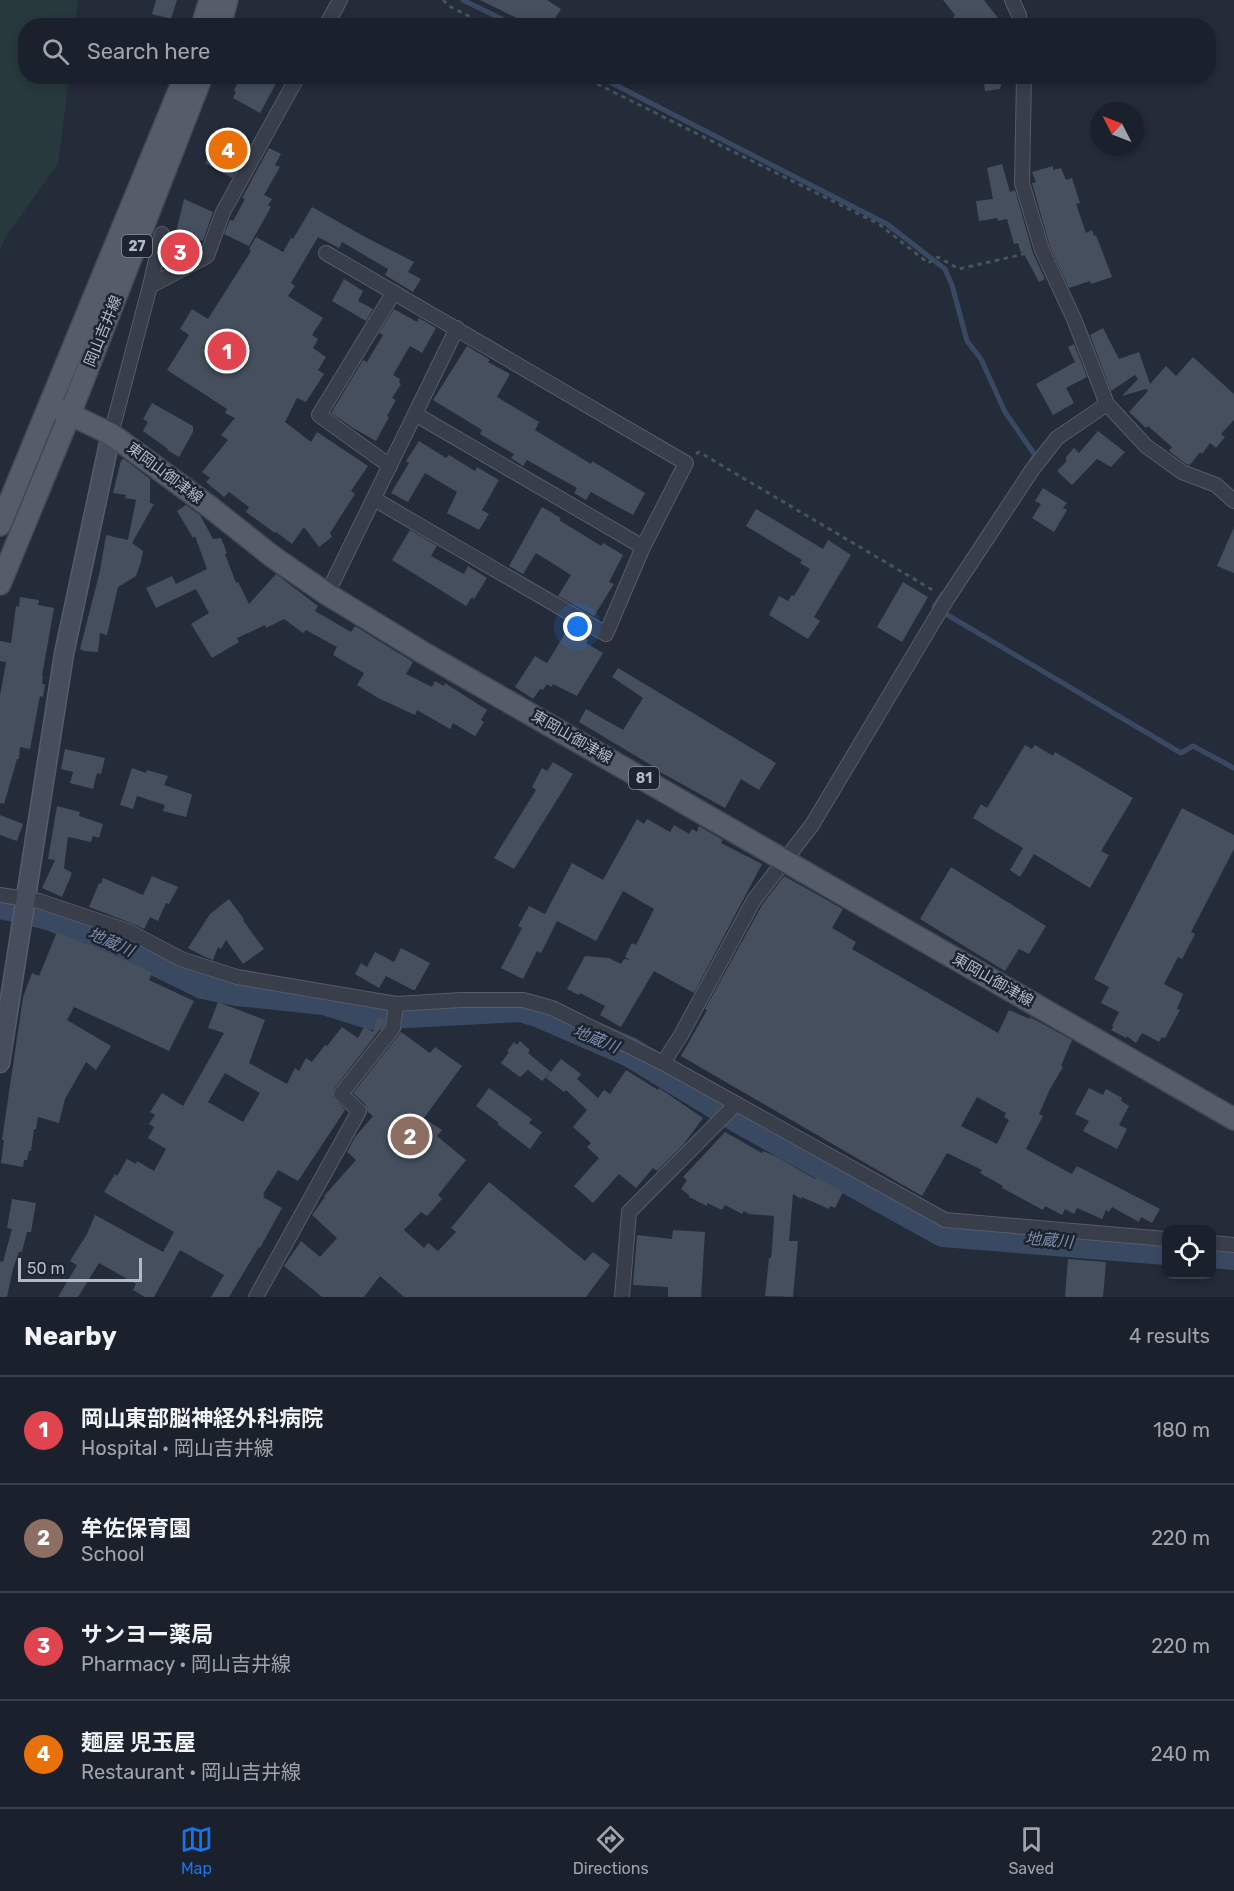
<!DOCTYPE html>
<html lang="en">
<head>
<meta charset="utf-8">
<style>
  body { margin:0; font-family:Rubik,"Noto Sans JP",sans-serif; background:#242934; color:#f1f3f6 }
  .controls { position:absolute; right:18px; bottom:18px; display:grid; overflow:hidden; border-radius:12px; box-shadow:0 3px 9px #0003 }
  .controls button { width:54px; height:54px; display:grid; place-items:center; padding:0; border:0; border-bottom:2px solid #393e48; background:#1b212c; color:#f1f3f6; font:30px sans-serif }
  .compass { position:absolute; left:1090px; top:102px; width:54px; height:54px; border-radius:50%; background:#1b212c; box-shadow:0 3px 9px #0003; rotate:312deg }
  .scale { position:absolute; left:18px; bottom:15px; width:124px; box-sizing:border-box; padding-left:6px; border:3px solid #b3b9c6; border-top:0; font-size:16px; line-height:21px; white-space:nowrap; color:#b3b9c6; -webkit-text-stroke:4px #1d232f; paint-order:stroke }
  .you { position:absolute; left:578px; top:627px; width:21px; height:21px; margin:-15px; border:4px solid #fff; border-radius:50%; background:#1a73e8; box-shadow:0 0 0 9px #1a73e833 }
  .badge { display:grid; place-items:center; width:39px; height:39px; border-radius:50%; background:#1a73e8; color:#fff; font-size:20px; font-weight:700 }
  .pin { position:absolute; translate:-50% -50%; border:3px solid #fff; box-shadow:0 2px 6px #0006 }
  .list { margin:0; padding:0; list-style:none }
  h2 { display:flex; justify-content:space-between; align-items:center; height:78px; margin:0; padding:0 24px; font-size:26px }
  h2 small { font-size:20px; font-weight:400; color:#a0a3a9 }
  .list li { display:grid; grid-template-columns:39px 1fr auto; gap:18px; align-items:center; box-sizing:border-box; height:108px; padding:0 24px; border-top:2px solid #393e48 }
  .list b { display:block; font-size:22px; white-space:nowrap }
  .list p { margin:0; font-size:20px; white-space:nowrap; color:#a0a3a9 }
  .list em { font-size:20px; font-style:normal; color:#a0a3a9 }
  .icon { flex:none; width:33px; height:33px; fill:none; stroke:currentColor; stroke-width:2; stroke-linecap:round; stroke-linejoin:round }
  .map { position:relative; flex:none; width:1234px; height:1297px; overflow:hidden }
  .search { position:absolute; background:#1b212c; box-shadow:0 3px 9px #0003; left:18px; right:18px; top:18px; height:66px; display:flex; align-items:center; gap:15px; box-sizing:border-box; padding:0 21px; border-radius:24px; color:#a0a3a9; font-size:22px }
  .sheet { height:510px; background:#1b212c }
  nav { display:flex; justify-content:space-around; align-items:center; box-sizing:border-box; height:84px; border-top:2px solid #393e48; background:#1b212c; font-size:16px; color:#a0a3a9 }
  nav a { display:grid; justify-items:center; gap:3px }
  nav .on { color:#1a73e8 }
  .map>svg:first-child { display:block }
  .green { fill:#27393c }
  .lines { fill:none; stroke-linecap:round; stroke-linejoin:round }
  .stream { stroke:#3a4962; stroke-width:5 }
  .river { stroke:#3a4962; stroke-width:30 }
  .building { fill:#454f5e; fill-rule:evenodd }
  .street-casing { stroke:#565c68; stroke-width:16 }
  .secondary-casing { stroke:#565c68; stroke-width:21 }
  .primary-casing { stroke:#414753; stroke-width:24 }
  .path { stroke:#445458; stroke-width:3; stroke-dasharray:4.5 4.5; stroke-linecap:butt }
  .street { stroke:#383e4a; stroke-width:14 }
  .secondary { stroke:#464d5d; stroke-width:18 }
  .primary { stroke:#565d6a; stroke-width:21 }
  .labels { text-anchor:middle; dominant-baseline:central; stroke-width:5; stroke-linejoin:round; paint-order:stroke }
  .shield { fill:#1d232f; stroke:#868c99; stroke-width:1.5 }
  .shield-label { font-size:14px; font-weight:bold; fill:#b3b9c6 }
  .street-label { font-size:15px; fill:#b3b9c6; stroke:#1d232f }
  .water-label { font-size:16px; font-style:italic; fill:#7c8eab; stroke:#1d232f }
</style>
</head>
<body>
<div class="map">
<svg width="1234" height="1297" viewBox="0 0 1234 1297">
  <rect width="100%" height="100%" fill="#242c3a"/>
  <path class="green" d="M0 0H78L75 25 26 26V76L69 77 58 164 6 236 0 250Z"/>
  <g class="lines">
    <g class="stream">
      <path d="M463 0 516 26"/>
      <path d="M598 76 887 224 945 269 952 285 967 341 981 359 1005 412 1035 455 1032 460"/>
      <path d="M942 595 934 607 1181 753 1193 746 1234 768"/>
    </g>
    <g class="river">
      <path d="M0 904 49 915 138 952 203 984 237 991 324 1000 372 1015 520 1007 540 1013 630 1052 740 1119 943 1232 1166 1250"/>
      <path d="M1212 1253 1234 1255"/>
    </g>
  </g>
  <g class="building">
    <path d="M156 0H177L171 19 152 14Z"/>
    <path d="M480 0H547L561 9 550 26H521L523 21Z"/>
    <path d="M943 0H984L998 18 988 26H960L953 17 955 15Z"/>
    <path d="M241 76H280L260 113 233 98 236 92 234 90Z"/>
    <path d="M983 76H1003L1000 89 985 91Z"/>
    <path d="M223 127 237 135 236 138 250 145 232 178 205 163Z"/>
    <path d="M269 148 281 154 275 165 280 167 264 195 272 199 268 205 271 207 249 246 224 234 230 220 233 221 245 199 242 198Z"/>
    <path d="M1002 164 1010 192 1015 190 1033 253 1045 279 1039 282 1023 252 1021 253 1018 243 1014 244 1007 219 998 221 997 218 979 221 976 201 993 199 987 168Z"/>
    <path d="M1053 166V170L1061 168 1066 180 1072 178 1080 203 1076 204 1086 233 1092 230 1094 236 1096 235 1112 277 1091 284 1090 281 1069 288 1050 247 1032 183 1036 182 1032 172Z"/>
    <path d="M184 199 213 212 203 241 192 239 187 256 181 260 170 257Z"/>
    <path d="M312 207 367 238 414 262 408 272 421 279 413 292 385 275 388 269 342 242 339 248 318 237 291 283 295 286 288 296 323 318 312 335 318 339 313 348 326 357 318 370 324 374 306 402 297 398 285 422 311 442 317 432 368 466 351 491 355 494 330 533 332 537 319 547 304 527 292 544 276 532 275 533 246 512 249 507 229 492 224 497 206 482 210 478 202 472 228 440 221 435 235 418 225 413 227 409 167 370 189 335 180 329 192 309 208 319 251 251 249 249 256 237 283 252 291 238 293 239Z"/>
    <path d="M344 279 363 291 358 301 373 309 366 321 332 301Z"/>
    <path d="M394 309 417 322 419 318 436 328 422 353 410 346 393 375 400 379 399 382 401 384 392 398 396 400 387 416 389 417 376 441 353 428 331 413 363 360 367 362 383 335 379 333Z"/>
    <path d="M1103 328 1119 359 1139 352 1150 384 1166 366 1176 376 1193 357 1234 394V420L1221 434 1225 437 1216 448 1210 443 1202 454 1200 452 1190 465 1186 464 1169 451 1172 447 1148 426 1146 428 1129 412 1148 391 1146 389 1122 396 1138 379 1135 375 1111 391 1090 335Z"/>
    <path d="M1074 344 1087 377 1066 388 1074 403 1053 415 1036 384 1075 362 1068 347Z"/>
    <path d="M467 346 490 360 488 362 510 374 497 397 539 422 535 430 591 464 592 461 645 493 633 515 591 492 586 500 574 493 577 488 527 460 523 466 511 458 514 454 480 434 482 430 433 400Z"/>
    <path d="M152 403 193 426V432L179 457 167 450 168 449 143 431 148 422 143 419Z"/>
    <path d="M1098 431 1125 452 1111 467 1097 459 1072 485 1057 471 1066 462V457L1074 448 1079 453Z"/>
    <path d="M419 441 446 458 449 455 475 471 477 467 499 480 482 510 489 514 479 530 447 513 457 492 425 473 408 502 391 493 409 463 406 461Z"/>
    <path d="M124 459 150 479V503L154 504 132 543 143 551 141 562 136 576 118 587 107 635 100 633 98 652 84 651 80 649 100 571 106 535 128 540 136 500 125 498 126 495 113 493 121 460Z"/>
    <path d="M1043 488 1067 503 1063 508 1067 510 1054 532 1032 518 1041 504 1035 501Z"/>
    <path d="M186 505 200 515 213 539 221 538 227 553 225 554 236 583 238 582 249 604 276 574 318 606 315 611 351 632 355 626 413 662 406 674 432 687 435 681 444 686 445 683 487 710 481 720 484 722 475 736 453 723 450 729 417 710 415 715 378 698 357 685 364 673 333 655 337 647 306 630 303 633 284 619 266 628 265 625 237 638 239 642 212 658 191 624 209 613 196 589 156 608 146 588 172 576 176 584 207 569 195 536 193 538 177 511Z"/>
    <path d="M542 507 561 518 559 520 601 546 603 543 623 555 609 582 614 584 594 616 558 596 571 575 536 553 523 574 509 566Z"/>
    <path d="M756 509 823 549 828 540 851 555 814 617 820 621 808 639 769 615 779 596 788 601 792 595 794 596 810 569 800 563 802 560 746 526Z"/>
    <path d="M1234 527V573L1217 566Z"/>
    <path d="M410 530 437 546 431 556 464 574 468 566 487 578 474 599 472 597 466 606 392 560Z"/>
    <path d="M903 582 928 597 902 642 877 627Z"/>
    <path d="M20 597 39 600 38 605 54 608 42 676 43 677 42 684H45L43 697 40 696 30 749 20 747 19 759H17L4 804 0 803V696L6 662 0 661V641L11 643 16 606 19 607Z"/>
    <path d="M571 624 585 632 582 637 588 640 586 643 603 653 577 696 553 684 551 687 547 684 543 690 540 689 533 699 515 687 535 656 547 663Z"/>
    <path d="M618 668 776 763 759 790 741 779 725 808 660 772 661 771 579 722 586 709 623 730 643 698 612 677Z"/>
    <path d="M1025 745 1032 749 1035 745 1053 756 1055 752 1133 798 1101 851 1109 855 1090 888 1034 854 1020 877 1010 870 1023 848 973 818 981 804 987 808Z"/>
    <path d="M65 749 105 758 101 774 97 773 93 789 70 783 73 772 61 769Z"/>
    <path d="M553 762 573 774 514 869 494 858 536 790 532 787 542 768 547 771Z"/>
    <path d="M132 768 146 773 147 770 168 776 164 785 191 794 192 795 186 817 163 811 165 805 137 796 133 809 120 805Z"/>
    <path d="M57 806 80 812 79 816 103 824 99 838 93 836 91 842 68 837 64 868 72 873 62 897 42 888 55 860 48 859Z"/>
    <path d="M1182 808 1234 835V849L1191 932 1195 934 1182 959 1178 957 1164 984 1183 994 1177 1009 1180 1010 1165 1038 1162 1037 1159 1042 1142 1033 1136 1043 1127 1036 1126 1038 1111 1030 1114 1026H1112L1119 1012 1101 1003 1109 987 1094 979Z"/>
    <path d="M0 815 23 824 17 841 0 835Z"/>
    <path d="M637 819 644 824 647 819 670 832 674 825 689 834 692 829 697 832 699 826 723 840 721 843 762 864 694 993 654 971 621 1027 600 1015 605 1006 580 993 579 995 567 989 585 956 609 958 621 964 624 959 630 960 625 957 632 943 636 945 654 909 623 891 596 941 557 921 541 953 537 951 523 979 501 968 522 928 518 926 529 906 545 914 572 863 603 880Z"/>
    <path d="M951 867 1046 926 1029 954 1019 949 1005 971 920 919Z"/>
    <path d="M152 876 178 887 169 904 166 903 158 921 150 917 144 929 131 923 89 907 99 883 101 884 103 878 143 895Z"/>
    <path d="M784 876 843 909 832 928 856 942 852 949 998 1033 1009 1010 1030 1019V1017L1072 1040 1061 1066 1063 1067 1050 1089 1039 1114 1043 1116 1026 1149 1072 1174 1077 1166 1160 1209 1152 1223 1141 1217 1139 1222 1112 1207 1109 1212 1106 1210 1102 1219 1077 1208 1074 1214 1065 1209 1062 1215 1045 1206 1043 1210 1002 1188 1003 1186 980 1173 982 1170 947 1153 922 1196 681 1056 707 1010 705 1009 762 905ZM977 1097 1006 1113 1004 1117 1009 1120 997 1144 961 1126Z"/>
    <path d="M229 899 244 919 243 920 250 930 264 949 243 964 226 940 221 949 218 947 213 960 203 956 188 948 210 914Z"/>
    <path d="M57 932 146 969 145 970 152 973 149 980 194 1001 169 1051 74 1007 67 1020 111 1046 96 1070 86 1062 65 1099 59 1123 38 1117 36 1129H34L31 1151H29L27 1160H24L23 1167 1 1163 4 1140H2L23 997 32 973 39 976Z"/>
    <path d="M401 948 430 963 415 990H413L386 976 379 988 355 974 361 963 367 967 375 952 394 962Z"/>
    <path d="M218 1002 265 1020 249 1063 287 1084 295 1068 299 1071 306 1058 312 1062 325 1045 327 1046 342 1027 358 1038 364 1027 373 1032 378 1016 385 1021 384 1024 334 1089 333 1097 345 1110 298 1181 278 1170 263 1194 265 1195 263 1197 282 1208 260 1248 259 1247 229 1297H211L224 1275 180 1250 154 1297H145L133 1290 136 1284 99 1263 78 1297H58L77 1265 70 1261 87 1234 95 1215 163 1252 174 1232 104 1192 115 1174 117 1176 127 1159 136 1164 137 1161 154 1171 166 1149 148 1138 154 1127 149 1124 155 1115 150 1112 162 1093 183 1106 224 1033 208 1028ZM225 1073 260 1093 243 1122 208 1102Z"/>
    <path d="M401 1032 430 1053 435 1047 462 1066 424 1118 442 1130 437 1136 466 1160 438 1195 442 1199 427 1216 421 1212 404 1230 424 1248 428 1243 438 1251 456 1232 451 1228 489 1182 585 1261 593 1252 610 1265 586 1297H404L380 1276 364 1297H322L284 1266 301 1241 320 1257 337 1238 312 1215 325 1197 324 1196 356 1160 347 1152 355 1137 373 1116 368 1112 365 1104 353 1093Z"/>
    <path d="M520 1041 530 1050 528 1053 551 1072 542 1081 528 1070 520 1077 501 1063 509 1052 507 1051 514 1042 517 1045Z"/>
    <path d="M561 1059 581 1074 577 1079 598 1098 604 1090 610 1094 626 1070 658 1090 659 1088 703 1118 683 1145 657 1171 653 1168 636 1188 619 1174 593 1203 574 1186 599 1158 587 1147 591 1143 573 1127 587 1110 566 1090 564 1092 546 1078Z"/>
    <path d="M489 1088 532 1119 529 1123 542 1132 530 1149 497 1124 499 1123 476 1106Z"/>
    <path d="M1089 1088 1103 1095 1106 1089 1122 1098 1121 1101 1129 1106 1119 1125 1127 1129 1117 1149 1083 1131 1089 1121 1075 1114Z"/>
    <path d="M725 1132 762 1153 763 1151 777 1157 815 1179 816 1177 843 1192 835 1208 830 1206 829 1209 802 1197 801 1199 793 1194 789 1241H798L793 1297 765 1296 769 1258H771L772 1250 774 1216 749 1214 744 1211 742 1214 725 1205 722 1210 707 1203V1206L689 1197V1195L681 1189 687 1180 683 1177Z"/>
    <path d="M12 1199 36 1203 31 1232H27L22 1252H19L13 1269 7 1297H0V1261L3 1262 12 1229 7 1228Z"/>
    <path d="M673 1230 705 1232 701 1297H668V1287L633 1285 637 1235 672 1239Z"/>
    <path d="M1068 1259 1106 1262 1103 1297H1065Z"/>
  </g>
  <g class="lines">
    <defs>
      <g id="street">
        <path d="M1012 0 1019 15 1020 26"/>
        <path d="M326 26 340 0"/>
        <path d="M1024 76 1022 183 1042 250 1074 319 1107 404 1146 446 1182 472 1216 485 1234 501"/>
        <path d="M326 253 686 463 643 547 606 634 374 499"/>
        <path d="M150 286 162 234"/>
        <path d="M415 414 643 547"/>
        <path d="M111 434 150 286 207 256 223 212 298 76"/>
        <path d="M390 466 319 415 394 292"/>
        <path d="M327 594 457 328"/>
        <path d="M0 895 39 901 128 931 181 959 237 977 396 1004 461 1000H523L552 1008 663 1063 945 1220 1166 1239"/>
        <path d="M663 1063 681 1035 754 900 812 825 947 599 1032 470 1057 438 1107 404"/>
        <path d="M1212 1243 1234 1245"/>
        <path d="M256 1297 359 1111 341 1094 393 1028 396 1004"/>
        <path d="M622 1297 629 1212 736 1104"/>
      </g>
      <path id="secondary" d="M0 1063 64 654 111 434"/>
      <g id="primary">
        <path d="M202 26 210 0"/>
        <path d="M220 26 227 0"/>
        <path d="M50 405 111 434 210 507 273 557 327 594 422 652 1234 1119"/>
        <path d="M0 525 185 76"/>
        <path d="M0 584 70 414 202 76"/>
      </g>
    </defs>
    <use href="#street" class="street-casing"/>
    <use href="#secondary" class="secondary-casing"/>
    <use href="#primary" class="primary-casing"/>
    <g class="path">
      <path d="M443 0 449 6 488 26"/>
      <path d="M581 76 879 224 928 263 938 257 959 269 1028 253"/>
      <path d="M696 454 699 452 936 592"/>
    </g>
    <use href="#street" class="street"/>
    <use href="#secondary" class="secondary"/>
    <use href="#primary" class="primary"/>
  </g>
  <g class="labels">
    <g class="shield">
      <rect x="122" y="235" width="30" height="22" rx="4.5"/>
      <rect x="629" y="767" width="30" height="22" rx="4.5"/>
    </g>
    <g class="shield-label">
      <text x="137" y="246">27</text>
      <text x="644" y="778">81</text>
    </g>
    <g class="street-label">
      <text transform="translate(103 331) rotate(-68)">岡山吉井線</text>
      <text transform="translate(165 473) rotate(37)">東岡山御津線</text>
      <text transform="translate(572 737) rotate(30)">東岡山御津線</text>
      <text transform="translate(993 980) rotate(30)">東岡山御津線</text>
    </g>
    <g class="water-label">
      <text transform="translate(111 942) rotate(24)">地蔵川</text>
      <text transform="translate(596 1039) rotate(22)">地蔵川</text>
      <text transform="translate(1049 1240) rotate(5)">地蔵川</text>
    </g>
  </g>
</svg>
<div class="controls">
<button><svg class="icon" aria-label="locate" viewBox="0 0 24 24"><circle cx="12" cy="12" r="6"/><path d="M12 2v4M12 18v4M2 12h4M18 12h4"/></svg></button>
</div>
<svg class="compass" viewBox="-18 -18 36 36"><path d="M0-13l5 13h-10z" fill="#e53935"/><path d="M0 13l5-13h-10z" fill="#a0a3a9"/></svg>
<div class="scale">50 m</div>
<div class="you"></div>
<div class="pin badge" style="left:227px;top:351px;background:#e0444e">1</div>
<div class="pin badge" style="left:410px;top:1136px;background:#8d6e63">2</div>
<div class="pin badge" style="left:180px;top:252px;background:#e0444e">3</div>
<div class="pin badge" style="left:228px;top:150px;background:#e8710a">4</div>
<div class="search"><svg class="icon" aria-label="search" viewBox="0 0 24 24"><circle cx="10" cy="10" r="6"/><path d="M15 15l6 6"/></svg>Search here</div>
</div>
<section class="sheet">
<h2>Nearby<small>4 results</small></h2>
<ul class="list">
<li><span class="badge" style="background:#e0444e">1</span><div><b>岡山東部脳神経外科病院</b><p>Hospital · 岡山吉井線</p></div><em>180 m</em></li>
<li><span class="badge" style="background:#8d6e63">2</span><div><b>牟佐保育園</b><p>School</p></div><em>220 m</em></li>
<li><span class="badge" style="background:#e0444e">3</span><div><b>サンヨー薬局</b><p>Pharmacy · 岡山吉井線</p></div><em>220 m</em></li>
<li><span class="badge" style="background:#e8710a">4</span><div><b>麺屋 児玉屋</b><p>Restaurant · 岡山吉井線</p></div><em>240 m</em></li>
</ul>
</section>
<nav>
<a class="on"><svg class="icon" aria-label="map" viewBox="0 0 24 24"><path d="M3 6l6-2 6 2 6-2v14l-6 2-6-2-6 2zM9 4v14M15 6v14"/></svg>Map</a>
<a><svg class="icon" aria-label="directions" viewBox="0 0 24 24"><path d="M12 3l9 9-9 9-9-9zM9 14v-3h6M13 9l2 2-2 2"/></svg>Directions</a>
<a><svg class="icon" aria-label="saved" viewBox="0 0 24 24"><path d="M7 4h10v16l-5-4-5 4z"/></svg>Saved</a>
</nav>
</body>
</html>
